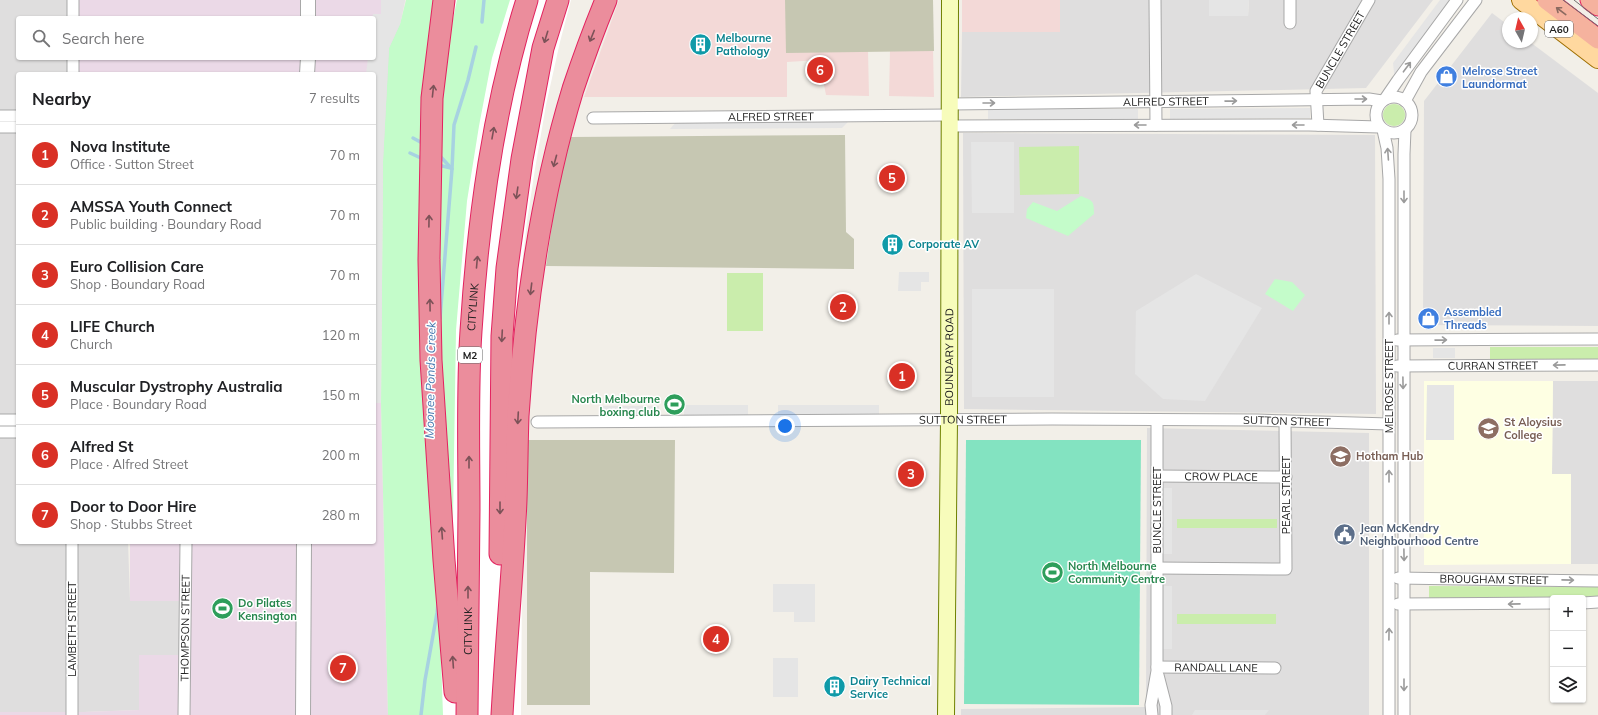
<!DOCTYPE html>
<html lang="en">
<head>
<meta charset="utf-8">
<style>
  body { margin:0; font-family:Mulish,sans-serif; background:#f2f2f2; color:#202124 }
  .controls { position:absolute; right:12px; bottom:12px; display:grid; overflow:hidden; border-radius:4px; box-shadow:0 1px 3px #0004 }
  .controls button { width:36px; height:36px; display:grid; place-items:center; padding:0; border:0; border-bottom:1px solid #e0e0e0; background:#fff; color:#202124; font:20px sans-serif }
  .compass { position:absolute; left:1502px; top:12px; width:36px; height:36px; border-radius:50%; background:#fff; box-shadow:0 1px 3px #0004; rotate:352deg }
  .you { position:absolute; left:785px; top:426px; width:14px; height:14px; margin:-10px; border:3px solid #fff; border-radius:50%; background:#1a73e8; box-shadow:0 0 0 6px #1a73e833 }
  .badge { display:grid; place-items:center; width:26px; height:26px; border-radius:50%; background:#d93025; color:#fff; font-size:13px; font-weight:700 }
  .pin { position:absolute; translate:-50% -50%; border:2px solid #fff; box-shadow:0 1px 4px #0006 }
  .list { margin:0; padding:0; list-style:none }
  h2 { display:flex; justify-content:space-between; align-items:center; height:52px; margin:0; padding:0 16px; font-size:17px }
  h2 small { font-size:13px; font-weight:400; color:#757577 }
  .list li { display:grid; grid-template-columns:26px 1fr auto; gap:12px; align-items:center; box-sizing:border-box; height:60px; padding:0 16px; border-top:1px solid #e0e0e0 }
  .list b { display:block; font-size:15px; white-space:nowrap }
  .list p { margin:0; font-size:13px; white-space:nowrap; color:#757577 }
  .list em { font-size:13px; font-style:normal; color:#757577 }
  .icon { flex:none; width:22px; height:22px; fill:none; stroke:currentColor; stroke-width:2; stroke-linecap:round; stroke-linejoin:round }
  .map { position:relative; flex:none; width:1598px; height:715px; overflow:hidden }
  .search { position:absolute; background:#fff; box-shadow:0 1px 3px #0004; left:16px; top:16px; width:360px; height:44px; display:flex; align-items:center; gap:10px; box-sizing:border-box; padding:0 14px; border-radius:4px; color:#757577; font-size:15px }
  .panel { position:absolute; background:#fff; box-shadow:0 1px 3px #0004; left:16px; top:72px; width:360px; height:472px; border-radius:4px }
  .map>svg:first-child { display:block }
  .residential { fill:#dfdede }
  .commercial { fill:#f3d9d7 }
  .industrial { fill:#ebd9e7 }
  .education { fill:#feffe3 }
  .construction { fill:#c6c7b2 }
  .grass { fill:#caedac }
  .park { fill:#c4fcca }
  .pitch { fill:#83e3c1 }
  .parking { fill:#e5e5e5 }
  .pier { fill:#fff }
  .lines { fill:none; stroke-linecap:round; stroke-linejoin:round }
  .stream { stroke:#a7d2e1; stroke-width:3.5 }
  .minor-casing { stroke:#a8a8a8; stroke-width:13 }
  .tertiary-casing { stroke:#a8a8a8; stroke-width:16 }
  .secondary-casing { stroke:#6f8000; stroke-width:18 }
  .primary-casing { stroke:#9e6e00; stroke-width:20 }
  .trunk-casing { stroke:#e3225f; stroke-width:21 }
  .motorway-casing { stroke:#e3225f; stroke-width:23 }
  .minor { stroke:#fff; stroke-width:11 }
  .tertiary { stroke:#fff; stroke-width:14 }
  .secondary { stroke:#f7fcbb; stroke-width:16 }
  .primary { stroke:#ffd89f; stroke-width:18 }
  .trunk { stroke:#f5b29e; stroke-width:19 }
  .motorway { stroke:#eb8d9c; stroke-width:21 }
  .tram { stroke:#6f6f6f; stroke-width:1 }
  .oneway { stroke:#8b6a60 }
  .oneway2 { stroke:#7c5258 }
  .oneway3 { stroke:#9b9b9b }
  .labels { text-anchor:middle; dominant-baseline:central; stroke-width:3; stroke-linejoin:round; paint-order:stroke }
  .shield { fill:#fff; stroke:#646464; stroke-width:1 }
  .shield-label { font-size:10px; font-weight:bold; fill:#212121 }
  .culture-label { font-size:11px; font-weight:bold; fill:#0d838f; stroke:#fff; text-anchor:start }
  .street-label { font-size:11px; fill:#212121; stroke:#fff }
  .shop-label { font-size:11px; font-weight:bold; fill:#366cbe; stroke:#fff; text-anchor:start }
  .leisure-label { font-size:11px; font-weight:bold; fill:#27864d; stroke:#fff; text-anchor:start }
  .education-label { font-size:11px; font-weight:bold; fill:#785e54; stroke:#fff; text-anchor:start }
  .service-label { font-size:11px; font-weight:bold; fill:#4e5e75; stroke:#fff; text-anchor:start }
  .water-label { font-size:12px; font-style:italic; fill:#4577ae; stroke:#fff }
</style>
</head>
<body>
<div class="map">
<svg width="1598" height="715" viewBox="0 0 1598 715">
  <rect width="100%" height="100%" fill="#f2efe8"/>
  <g class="residential">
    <path d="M0 0H74V18H18V58H74V74H18V542H128L130 601H185L184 656 139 655 140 710 83 712H0Z"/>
    <path d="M1060 0H1209L1210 16H1248L1249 0H1433L1366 88 961 97 962 32H1060Z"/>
    <path d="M1492 13 1508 25V42H1530L1598 93V326L1423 325 1424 101Z"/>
    <path d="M963 133 1375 135 1376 414 964 409Z"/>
    <path d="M1553 381H1598V564H1571V474H1552Z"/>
    <path d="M1147 428 1369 433V715H961V709L1146 707Z"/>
  </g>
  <g class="commercial">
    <path d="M619 0H932L934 97 889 96 890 51H868L869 96 826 95 819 60 787 62V97H584Z"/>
    <rect x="962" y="0" width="98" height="32"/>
  </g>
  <path class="industrial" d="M73 0H405L400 24 383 161 381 403 388 715H0V712H83L139 710V655H184L185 601H130V542H374V74H73V58H374V18H73Z"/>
  <path class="education" d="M1424 381H1553L1552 474H1571V564L1424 565Z"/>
  <g class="construction">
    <path d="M785 0H933L934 51 786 53Z"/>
    <path d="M845 135 846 232 854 239V269L546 266 557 190 571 137Z"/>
    <path d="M527 440H675L674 573 590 572V705H527Z"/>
  </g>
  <g class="grass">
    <circle cx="1394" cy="115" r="11"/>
    <path d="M1079 146V194L1020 195 1019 147Z"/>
    <rect x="727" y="273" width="36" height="58"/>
    <path d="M1490 347H1598V359L1490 360Z"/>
    <rect x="1177" y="519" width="100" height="9"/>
    <path d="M1429 586 1598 587V599H1429Z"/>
    <rect x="1177" y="614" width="99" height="10"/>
  </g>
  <g class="park">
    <path d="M406 0H512L455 715H388L381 403 383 161 389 48 400 24Z"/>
    <path d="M1081 196C1093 201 1094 200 1094 214L1068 236 1026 218 1027 209 1033 202 1057 211Z"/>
    <path d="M1275 279 1292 282 1305 295 1293 311 1265 294Z"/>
  </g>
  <path class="pitch" d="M966 440H1141L1139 705 964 704Z"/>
  <g class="parking">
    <path d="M381 0H405L400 24 389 48 383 161 381 403H374V74H366L368 58H374V18H372L373 14H381Z"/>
    <path d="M1209 0H1249L1248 16H1209Z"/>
    <path d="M1440 0H1450L1395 83 1393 63Z"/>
    <path d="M1310 108V118L1170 119V109Z"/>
    <rect x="988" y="109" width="150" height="10"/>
    <path d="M850 120 842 128 670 129 676 122Z"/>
    <path d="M971 142H1014V213H972Z"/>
    <path d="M899 272H929V282H921V291H898Z"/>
    <path d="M1196 274 1262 308 1205 401 1163 399 1135 374 1136 311Z"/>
    <rect x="972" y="289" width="82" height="108"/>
    <rect x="1433" y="348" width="22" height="10"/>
    <path d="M1427 385H1454V440H1426Z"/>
    <rect x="684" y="405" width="64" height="11"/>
    <path d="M778 405H879V416L778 415Z"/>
    <rect x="599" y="406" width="60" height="9"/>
    <rect x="1162" y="488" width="10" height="66"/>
    <path d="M773 584H815V622H794V612H773Z"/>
    <rect x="1163" y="586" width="9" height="63"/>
    <rect x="773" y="658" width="25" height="39"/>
    <path d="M1195 710H1269L1265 715H1192Z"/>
  </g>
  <path class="pier" d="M434 0H457L445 58 442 100 437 199 436 270 443 442 450 519H453L456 330 467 201 479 126 492 58 510 0H571L560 42 546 105 535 169 527 221 520 282 518 316H520L533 222 543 170 562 102 579 46 596 0H615L594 53 558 170 537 288 523 446 521 715H443L440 630 421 320 420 231 421 154 427 57Z"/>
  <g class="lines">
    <g class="stream">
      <path d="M482 22 484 0"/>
      <path d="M413 138 424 144"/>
      <path d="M410 153 423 159"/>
      <path d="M439 155 452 169"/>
      <path d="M438 165 451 168"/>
      <path d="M440 318 452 169 454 125 468 80 476 47"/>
      <path d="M421 715 425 680 437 613 438 604"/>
    </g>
    <defs>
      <g id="minor">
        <path d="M1155 0 1156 125"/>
        <path d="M1290 0V23"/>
        <path d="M73 18V0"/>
        <path d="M73 74V58"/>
        <circle cx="1394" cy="115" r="18"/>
        <path d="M1385 99 1398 80 1457 0"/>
        <path d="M1405 101 1421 72 1476 0"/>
        <path id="s1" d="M950 104 1369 99 1382 101"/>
        <path d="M0 116H18"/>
        <path id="s2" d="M593 118 950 115"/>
        <path id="s3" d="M1318 125 1316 91 1369 0"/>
        <path d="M950 126 1309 125 1379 127"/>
        <path d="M0 127H18"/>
        <path d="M1383 130 1387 148 1389 179V715"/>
        <path d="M1397 340 1598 339"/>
        <path id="s4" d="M1397 366 1598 365"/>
        <path d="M0 420H18"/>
        <path id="s5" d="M537 422 1052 419 1257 420 1389 424"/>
        <path d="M0 432H18"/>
        <path id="s6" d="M1157 476 1286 477"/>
        <path d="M1157 568 1286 569 1285 421"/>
        <path id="s7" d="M1398 578 1598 581"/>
        <path d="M1583 603 1598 602"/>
        <path d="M1398 604 1553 603"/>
        <path id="s8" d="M1157 667 1275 668"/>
        <path d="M1158 675 1166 706V715"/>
        <path d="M72 715V542"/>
        <path id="s9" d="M184 715 186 542"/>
        <path d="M1152 715 1151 705 1157 671V421"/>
        <path d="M1404 715V154L1405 130"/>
      </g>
      <g id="tertiary">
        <path d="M308 18V0"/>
        <path d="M307 74 308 58"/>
        <path d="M303 715 304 542"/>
      </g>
      <g id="secondary">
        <path id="s10" d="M946 715 949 420 950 0"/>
      </g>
      <path id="primary" d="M1521 0 1598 59"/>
      <g id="trunk">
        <path d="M1547 0 1598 39"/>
        <path d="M1590 0 1598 6"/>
      </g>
      <g id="motorway">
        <path d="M444 0 432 98 429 260 431 360 444 560 455 692"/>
        <path d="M500 554 502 336 507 268 522 159 543 48 558 0"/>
        <path id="s11" d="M467 715C468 646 468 577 469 509 469 450 467 390 471 331 478 219 493 108 527 0"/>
        <path d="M502 715C506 643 513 572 516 500 517 472 517 444 518 416 525 307 541 194 573 89 583 59 594 29 606 0"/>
      </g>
    </defs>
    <use href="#minor" class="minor-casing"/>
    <use href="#tertiary" class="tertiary-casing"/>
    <use href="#secondary" class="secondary-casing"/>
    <use href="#primary" class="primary-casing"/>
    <use href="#trunk" class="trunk-casing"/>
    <use href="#motorway" class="motorway-casing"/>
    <use href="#minor" class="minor"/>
    <use href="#tertiary" class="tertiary"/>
    <use href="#secondary" class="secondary"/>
    <use href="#primary" class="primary"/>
    <use href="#trunk" class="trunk"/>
    <use href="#motorway" class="motorway"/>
    <g class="tram">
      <path d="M1563 0 1598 26"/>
      <path d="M1574 0 1598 19"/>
    </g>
  </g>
  <defs><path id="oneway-shaft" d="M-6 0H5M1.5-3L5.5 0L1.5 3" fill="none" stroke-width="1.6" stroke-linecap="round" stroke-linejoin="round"/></defs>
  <use class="oneway" href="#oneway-shaft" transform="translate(1561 11) rotate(-143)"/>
  <g class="oneway2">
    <use href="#oneway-shaft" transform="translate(592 36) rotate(112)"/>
    <use href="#oneway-shaft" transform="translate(546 37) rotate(107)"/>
    <use href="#oneway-shaft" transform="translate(433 91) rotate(-84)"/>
    <use href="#oneway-shaft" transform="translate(493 133) rotate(-80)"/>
    <use href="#oneway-shaft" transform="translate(555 161) rotate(105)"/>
    <use href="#oneway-shaft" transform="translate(517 193) rotate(98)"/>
    <use href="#oneway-shaft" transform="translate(429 221) rotate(-89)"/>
    <use href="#oneway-shaft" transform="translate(477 262) rotate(-85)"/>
    <use href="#oneway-shaft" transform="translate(531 289) rotate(97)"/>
    <use href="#oneway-shaft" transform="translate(430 305) rotate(-91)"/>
    <use href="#oneway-shaft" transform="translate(502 336) rotate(93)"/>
    <use href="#oneway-shaft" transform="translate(518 418) rotate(93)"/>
    <use href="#oneway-shaft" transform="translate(469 462) rotate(-90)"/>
    <use href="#oneway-shaft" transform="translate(500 508) rotate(90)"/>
    <use href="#oneway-shaft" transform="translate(442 533) rotate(-94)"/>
    <use href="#oneway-shaft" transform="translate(468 592) rotate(-90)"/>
    <use href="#oneway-shaft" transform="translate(453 662) rotate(-94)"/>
  </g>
  <g class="oneway3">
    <use href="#oneway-shaft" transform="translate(1407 67) rotate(-53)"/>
    <use href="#oneway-shaft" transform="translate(1361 99)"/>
    <use href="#oneway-shaft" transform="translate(1231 101) rotate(-1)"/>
    <use href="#oneway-shaft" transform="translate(989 103)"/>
    <use href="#oneway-shaft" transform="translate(1140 125) rotate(-180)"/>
    <use href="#oneway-shaft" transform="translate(1298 125) rotate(180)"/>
    <use href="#oneway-shaft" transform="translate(1388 154) rotate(-94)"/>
    <use href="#oneway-shaft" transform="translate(1404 197) rotate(90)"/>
    <use href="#oneway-shaft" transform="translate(1389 318) rotate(-90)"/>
    <use href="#oneway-shaft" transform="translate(1441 340) rotate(-1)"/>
    <use href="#oneway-shaft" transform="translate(1559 365) rotate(179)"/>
    <use href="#oneway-shaft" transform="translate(1403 383) rotate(89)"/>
    <use href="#oneway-shaft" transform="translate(1389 476) rotate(-90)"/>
    <use href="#oneway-shaft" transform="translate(1404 555) rotate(89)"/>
    <use href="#oneway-shaft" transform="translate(1568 580) rotate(1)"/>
    <use href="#oneway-shaft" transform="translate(1514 604) rotate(179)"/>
    <use href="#oneway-shaft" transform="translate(1389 634) rotate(-89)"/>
    <use href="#oneway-shaft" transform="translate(1404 685) rotate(90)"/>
  </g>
  <defs>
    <symbol id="building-disc" viewBox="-11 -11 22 22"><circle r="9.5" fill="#0f9aa8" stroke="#fff"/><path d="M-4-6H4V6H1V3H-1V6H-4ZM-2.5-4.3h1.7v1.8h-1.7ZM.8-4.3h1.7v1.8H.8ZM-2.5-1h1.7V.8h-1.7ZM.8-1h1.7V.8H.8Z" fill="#fff"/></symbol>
    <symbol id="shop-disc" viewBox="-11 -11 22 22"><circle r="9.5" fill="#3f7fe0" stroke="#fff"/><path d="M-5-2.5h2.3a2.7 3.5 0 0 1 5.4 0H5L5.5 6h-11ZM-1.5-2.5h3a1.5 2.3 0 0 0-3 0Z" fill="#fff"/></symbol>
    <symbol id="stadium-disc" viewBox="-11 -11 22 22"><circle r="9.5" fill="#2e9e5b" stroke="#fff"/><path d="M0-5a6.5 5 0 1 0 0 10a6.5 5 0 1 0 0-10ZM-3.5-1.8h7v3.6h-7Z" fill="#fff"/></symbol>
    <symbol id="school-disc" viewBox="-11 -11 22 22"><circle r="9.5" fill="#8d6e63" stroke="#fff"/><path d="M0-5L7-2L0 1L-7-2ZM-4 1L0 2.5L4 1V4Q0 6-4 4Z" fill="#fff"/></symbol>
    <symbol id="civic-disc" viewBox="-11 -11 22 22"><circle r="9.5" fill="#5c6f8a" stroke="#fff"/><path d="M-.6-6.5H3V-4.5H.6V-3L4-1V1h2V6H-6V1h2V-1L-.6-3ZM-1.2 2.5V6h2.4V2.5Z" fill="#fff"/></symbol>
  </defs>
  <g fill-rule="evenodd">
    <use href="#building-disc" x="688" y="32" width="25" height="25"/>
    <use href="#shop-disc" x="1434" y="64" width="25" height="25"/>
    <use href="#building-disc" x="880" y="232" width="25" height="25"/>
    <use href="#shop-disc" x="1416" y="306" width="25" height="25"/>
    <use href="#stadium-disc" x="662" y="392" width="25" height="25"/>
    <use href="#school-disc" x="1476" y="416" width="25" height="25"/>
    <use href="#school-disc" x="1328" y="444" width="25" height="25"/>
    <use href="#civic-disc" x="1332" y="522" width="25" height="25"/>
    <use href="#stadium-disc" x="1040" y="560" width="25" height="25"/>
    <use href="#stadium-disc" x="210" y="596" width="25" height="25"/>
    <use href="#building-disc" x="822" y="674" width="25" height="25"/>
  </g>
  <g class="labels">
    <g class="shield">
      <rect x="1545" y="21" width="28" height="16" rx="3"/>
      <rect x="458" y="347" width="24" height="16" rx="3"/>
    </g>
    <g class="shield-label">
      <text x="1559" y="29">A60</text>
      <text x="470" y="355">M2</text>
    </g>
    <g class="culture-label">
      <text x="716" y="38">Melbourne<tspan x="716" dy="13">Pathology</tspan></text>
      <text x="908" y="244">Corporate AV</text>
      <text x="850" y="681">Dairy Technical<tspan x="850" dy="13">Service</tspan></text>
    </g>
    <g class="street-label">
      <text stroke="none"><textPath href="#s3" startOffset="82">BUNCLE STREET</textPath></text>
      <text stroke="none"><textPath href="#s1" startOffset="216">ALFRED STREET</textPath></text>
      <text stroke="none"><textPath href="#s2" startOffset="178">ALFRED STREET</textPath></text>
      <text stroke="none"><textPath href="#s11" startOffset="408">CITYLINK</textPath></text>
      <text stroke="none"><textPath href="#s10" startOffset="358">BOUNDARY ROAD</textPath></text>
      <text stroke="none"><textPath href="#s4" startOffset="96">CURRAN STREET</textPath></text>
      <text transform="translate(1389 386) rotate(-90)">MELROSE STREET</text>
      <text stroke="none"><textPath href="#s5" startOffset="426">SUTTON STREET</textPath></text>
      <text stroke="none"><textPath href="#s5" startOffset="750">SUTTON STREET</textPath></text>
      <text stroke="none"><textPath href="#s6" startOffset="64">CROW PLACE</textPath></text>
      <text transform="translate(1286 495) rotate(-90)">PEARL STREET</text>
      <text transform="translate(1157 510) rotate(-90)">BUNCLE STREET</text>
      <text stroke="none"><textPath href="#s7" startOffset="96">BROUGHAM STREET</textPath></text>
      <text transform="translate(72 629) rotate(-90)">LAMBETH STREET</text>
      <text stroke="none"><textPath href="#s9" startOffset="87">THOMPSON STREET</textPath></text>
      <text stroke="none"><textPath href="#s11" startOffset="84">CITYLINK</textPath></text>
      <text stroke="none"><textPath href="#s8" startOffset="59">RANDALL LANE</textPath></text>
    </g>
    <g class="shop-label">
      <text x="1462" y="71">Melrose Street<tspan x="1462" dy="13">Laundormat</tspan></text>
      <text x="1444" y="312">Assembled<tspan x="1444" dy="13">Threads</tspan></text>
    </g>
    <g class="leisure-label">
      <text x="660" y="399" text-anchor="end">North Melbourne<tspan x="660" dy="13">boxing club</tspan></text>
      <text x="1068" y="566">North Melbourne<tspan x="1068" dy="13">Community Centre</tspan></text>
      <text x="238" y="603">Do Pilates<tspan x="238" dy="13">Kensington</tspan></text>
    </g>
    <g class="education-label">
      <text x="1504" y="422">St Aloysius<tspan x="1504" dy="13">College</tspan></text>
      <text x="1356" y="456">Hotham Hub</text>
    </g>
    <g class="service-label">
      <text x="1360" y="528">Jean McKendry<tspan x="1360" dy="13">Neighbourhood Centre</tspan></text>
    </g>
    <g class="water-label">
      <text transform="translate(430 380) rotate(-89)">Moonee Ponds Creek</text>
    </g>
  </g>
</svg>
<div class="controls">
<button>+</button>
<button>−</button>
<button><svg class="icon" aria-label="layers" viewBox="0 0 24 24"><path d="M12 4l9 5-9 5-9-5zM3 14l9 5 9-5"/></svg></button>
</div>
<svg class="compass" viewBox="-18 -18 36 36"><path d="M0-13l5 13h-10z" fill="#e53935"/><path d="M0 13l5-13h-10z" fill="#757577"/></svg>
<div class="you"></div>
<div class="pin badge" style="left:902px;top:376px">1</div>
<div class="pin badge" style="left:843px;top:307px">2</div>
<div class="pin badge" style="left:911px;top:474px">3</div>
<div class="pin badge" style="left:716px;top:639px">4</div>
<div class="pin badge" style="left:892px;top:178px">5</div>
<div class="pin badge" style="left:820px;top:70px">6</div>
<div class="pin badge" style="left:343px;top:668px">7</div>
<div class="search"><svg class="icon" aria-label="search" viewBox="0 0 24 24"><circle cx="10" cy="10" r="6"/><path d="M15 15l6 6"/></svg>Search here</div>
<section class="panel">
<h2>Nearby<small>7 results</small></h2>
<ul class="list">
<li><span class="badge">1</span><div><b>Nova Institute</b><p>Office · Sutton Street</p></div><em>70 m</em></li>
<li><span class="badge">2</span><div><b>AMSSA Youth Connect</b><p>Public building · Boundary Road</p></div><em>70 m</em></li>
<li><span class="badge">3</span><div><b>Euro Collision Care</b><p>Shop · Boundary Road</p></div><em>70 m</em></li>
<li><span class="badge">4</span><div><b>LIFE Church</b><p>Church</p></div><em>120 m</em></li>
<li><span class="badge">5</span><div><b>Muscular Dystrophy Australia</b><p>Place · Boundary Road</p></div><em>150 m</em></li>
<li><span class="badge">6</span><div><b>Alfred St</b><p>Place · Alfred Street</p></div><em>200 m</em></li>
<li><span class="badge">7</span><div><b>Door to Door Hire</b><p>Shop · Stubbs Street</p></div><em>280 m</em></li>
</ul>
</section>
</div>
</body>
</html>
